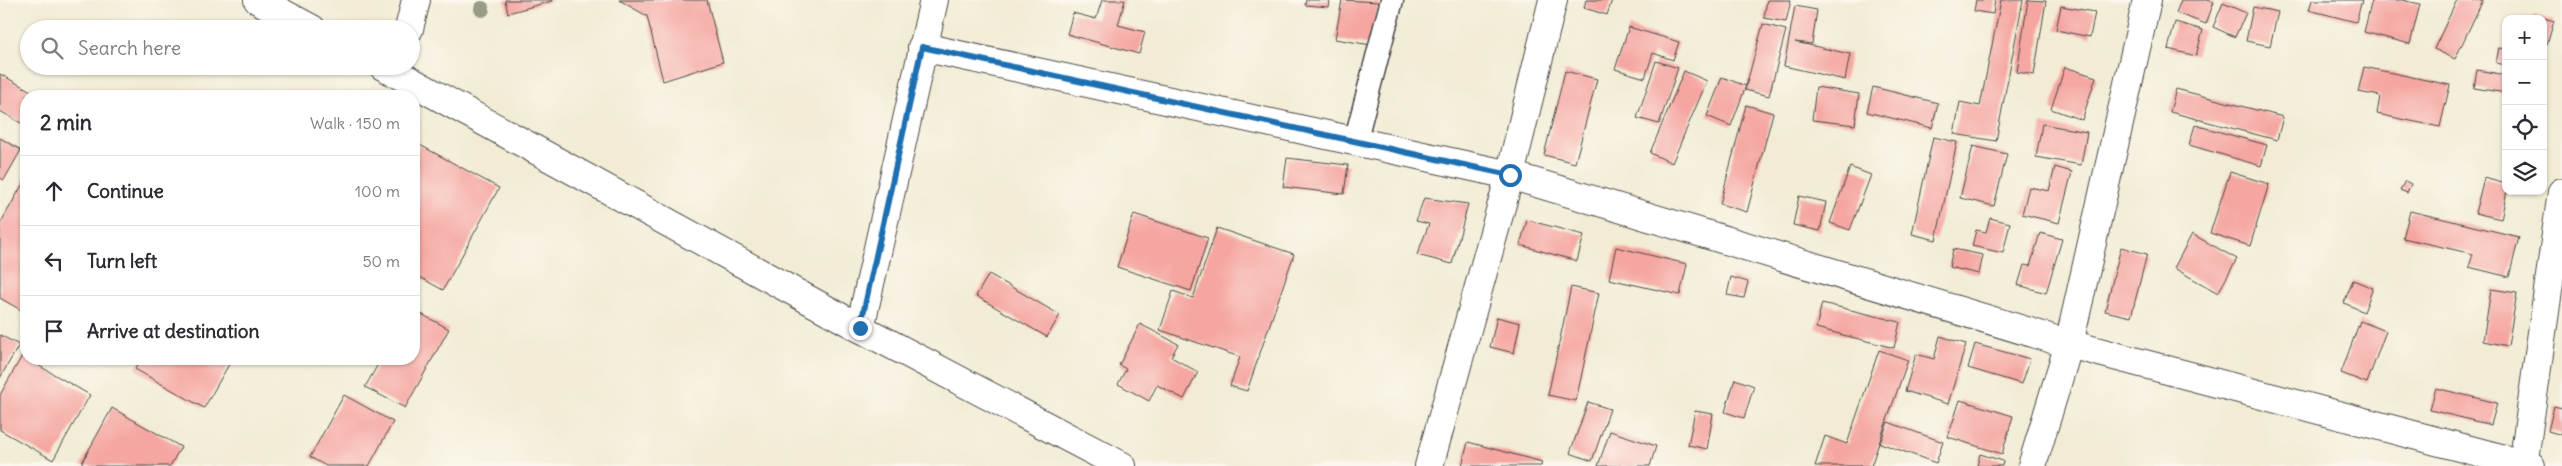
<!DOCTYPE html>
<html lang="en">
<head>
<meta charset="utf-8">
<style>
  body { margin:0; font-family:Delius,sans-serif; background:#f2f2f3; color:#2b2b33 }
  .controls { position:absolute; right:15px; top:15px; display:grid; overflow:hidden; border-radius:10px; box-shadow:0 1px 4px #0004 }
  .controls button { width:45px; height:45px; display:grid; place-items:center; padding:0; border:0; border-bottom:1px solid #e1e1e2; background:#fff; color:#2b2b33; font:25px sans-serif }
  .stop { position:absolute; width:15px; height:15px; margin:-11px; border:4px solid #1f6fb2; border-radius:50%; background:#fff }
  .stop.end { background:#1f6fb2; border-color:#fff; box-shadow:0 1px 5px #0008 }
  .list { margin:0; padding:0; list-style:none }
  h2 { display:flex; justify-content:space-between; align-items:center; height:65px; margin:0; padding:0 20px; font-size:21px }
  h2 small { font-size:16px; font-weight:400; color:#7c7c81 }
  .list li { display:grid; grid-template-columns:32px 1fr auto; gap:15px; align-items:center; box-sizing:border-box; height:70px; padding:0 20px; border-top:1px solid #e1e1e2 }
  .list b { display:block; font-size:19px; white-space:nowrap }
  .list em { font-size:16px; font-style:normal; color:#7c7c81 }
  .icon { flex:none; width:28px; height:28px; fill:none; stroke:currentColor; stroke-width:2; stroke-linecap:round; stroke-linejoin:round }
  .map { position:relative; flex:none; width:2562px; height:466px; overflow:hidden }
  .search { position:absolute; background:#fff; box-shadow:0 1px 4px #0004; left:20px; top:20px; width:400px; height:55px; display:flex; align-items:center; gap:12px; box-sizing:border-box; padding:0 18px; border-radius:28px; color:#7c7c81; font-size:19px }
  .panel { position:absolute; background:#fff; box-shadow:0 1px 4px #0004; left:20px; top:90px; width:400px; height:275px; border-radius:20px }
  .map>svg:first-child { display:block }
  .building { fill:#f5a6a1 }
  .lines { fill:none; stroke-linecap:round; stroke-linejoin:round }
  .lane-casing { stroke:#494844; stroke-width:25 }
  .street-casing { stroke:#494844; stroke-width:30 }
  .secondary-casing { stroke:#494844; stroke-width:30 }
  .lane { stroke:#fff; stroke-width:22 }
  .street { stroke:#fff; stroke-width:28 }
  .secondary { stroke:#fff; stroke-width:28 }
  .tree { fill:#979d85 }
  .route { stroke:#1f6fb2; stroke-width:6 }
</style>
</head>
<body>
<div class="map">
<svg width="2562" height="466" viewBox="0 0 2562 466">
  <rect width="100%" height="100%" fill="#fbf7ec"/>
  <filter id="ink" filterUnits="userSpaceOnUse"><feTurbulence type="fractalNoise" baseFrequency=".02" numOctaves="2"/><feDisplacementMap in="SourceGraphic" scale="10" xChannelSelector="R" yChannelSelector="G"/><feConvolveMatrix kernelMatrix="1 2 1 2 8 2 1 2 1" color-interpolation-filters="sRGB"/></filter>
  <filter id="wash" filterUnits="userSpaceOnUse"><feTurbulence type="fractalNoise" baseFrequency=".0096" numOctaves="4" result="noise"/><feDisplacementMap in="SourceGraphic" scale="20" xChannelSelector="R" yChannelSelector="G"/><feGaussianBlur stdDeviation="1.12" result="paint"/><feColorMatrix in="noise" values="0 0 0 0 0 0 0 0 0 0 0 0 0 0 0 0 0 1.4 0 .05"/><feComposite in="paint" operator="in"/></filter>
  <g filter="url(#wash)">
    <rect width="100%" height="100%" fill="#f2ecd5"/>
    <g id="blocks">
      <g class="building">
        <path d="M505 0H552V1L508 13Z"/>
        <path d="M619 0H707L723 62 663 81 647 16Z"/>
        <path d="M1102 0H1125L1118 25 1145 32 1139 54 1067 34 1073 13 1096 19Z"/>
        <path d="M1306 0H1330L1329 7 1305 5Z"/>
        <path d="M1342 0 1379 2 1371 45 1335 39Z"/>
        <path d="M1586 0H1612L1607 15 1584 8Z"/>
        <path d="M1767 0H1791L1786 22 1764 18Z"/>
        <path d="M1976 0H1995L1993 14 1974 11Z"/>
        <path d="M2001 0H2023L1996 141 1954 134 1960 102 1980 106Z"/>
        <path d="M2028 0 2046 1 2034 75 2017 72Z"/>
        <path d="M2181 0H2207L2214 2 2206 24 2176 13Z"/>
        <path d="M2312 0H2362L2356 22 2309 10Z"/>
        <path d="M2372 0H2402L2420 4 2410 44 2364 32Z"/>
        <path d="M2457 0H2483L2455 59 2434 49Z"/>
        <path d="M2223 3 2246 13 2235 37 2213 27Z"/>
        <path d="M1795 6 1817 10 1812 44 1795 42 1850 54 1845 80 1784 66Z"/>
        <path d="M2061 6 2095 12 2090 37 2056 30Z"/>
        <path d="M2253 7 2278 12 2270 46 2246 41Z"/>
        <path d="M2534 15 2554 21 2547 45 2543 43V19H2533Z"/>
        <path d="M2175 22 2203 30 2196 56 2168 49Z"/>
        <path d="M1763 24 1786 30 1769 96 1745 90Z"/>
        <path d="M1629 27 1679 42 1673 60 1653 53 1645 78 1615 69Z"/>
        <path d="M2499 48 2506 49V65L2496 63Z"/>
        <path d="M1656 61 1678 68 1659 124 1637 118Z"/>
        <path d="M2065 67 2096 77 2082 120 2051 109Z"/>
        <path d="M2364 67 2450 85 2440 127 2377 114 2380 96 2358 92Z"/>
        <path d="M2477 70 2506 75V93L2474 88Z"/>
        <path d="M1565 71 1597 79 1575 163 1544 155Z"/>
        <path d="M1684 71 1707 81 1672 163 1650 153Z"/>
        <path d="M0 74 40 96H26V126L0 111Z"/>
        <path d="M1722 77 1746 86 1731 126 1707 116Z"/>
        <path d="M1816 87 1859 94 1855 125 1812 120Z"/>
        <path d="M1873 87 1938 103 1932 128 1867 112Z"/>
        <path d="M2176 89 2283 117 2277 140 2170 112Z"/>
        <path d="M1746 105 1773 113 1747 212 1720 204Z"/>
        <path d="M2042 124 2087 132 2081 165 2036 157Z"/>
        <path d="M2195 125 2267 145 2261 166 2189 145Z"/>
        <path d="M1933 137 1957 142 1936 240 1912 234Z"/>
        <path d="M0 138 21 150 4 180 0 178Z"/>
        <path d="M420 145 499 188 443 290 414 274V219L419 209 414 206V156Z"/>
        <path d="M1973 146 2007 154 1994 206 1960 198Z"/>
        <path d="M1287 158 1348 165 1344 194 1283 187Z"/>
        <path d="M1850 167 1871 175 1850 230 1830 223Z"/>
        <path d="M2055 167 2072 172 2059 223 2022 214 2029 187 2049 191Z"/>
        <path d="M2230 172 2269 184 2250 246 2210 233Z"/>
        <path d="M26 178V313L0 298V224Z"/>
        <path d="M2484 178 2506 184 2507 191 2501 219 2475 213Z"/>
        <path d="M2405 181 2411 184 2407 193 2400 190Z"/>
        <path d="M1799 196 1826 202 1820 231 1793 225Z"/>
        <path d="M1424 198 1468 204 1452 264 1417 255 1429 224 1416 221Z"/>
        <path d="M2410 211 2519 237 2509 277 2469 267 2473 254 2403 238Z"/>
        <path d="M1134 214 1208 238 1191 291 1117 267Z"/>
        <path d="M1990 218 2010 223 2003 253 1972 246 1976 230 1986 232Z"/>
        <path d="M1527 220 1584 235 1577 261 1520 245Z"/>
        <path d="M1217 228 1294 254 1247 391 1230 386 1240 357 1160 330 1173 291 1193 298Z"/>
        <path d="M2040 233 2062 239 2046 293 2018 285 2024 265 2030 266Z"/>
        <path d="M2192 234 2237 259 2218 293 2174 268Z"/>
        <path d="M1616 247 1687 264 1680 295 1609 279Z"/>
        <path d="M2121 247 2147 254 2131 317 2105 311Z"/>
        <path d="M1953 249 1983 255 1979 274 1949 267Z"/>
        <path d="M989 274 1060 315 1047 337 976 296Z"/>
        <path d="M1731 277 1748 282 1744 298 1727 295Z"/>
        <path d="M2353 280 2373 288 2364 312 2344 303Z"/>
        <path d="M1571 287 1599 293 1576 401 1548 395Z"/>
        <path d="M2491 289 2517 293 2508 346 2483 341Z"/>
        <path d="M1822 303 1900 322 1894 348 1816 328Z"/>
        <path d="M414 310 449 329 405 408 365 387 381 359H414Z"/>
        <path d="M1497 317 1520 323 1514 353 1490 347Z"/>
        <path d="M2360 321 2386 331 2367 383 2341 373Z"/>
        <path d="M1140 324 1178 344 1171 357 1198 372 1184 399 1157 385 1149 401 1118 384 1126 369 1119 365Z"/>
        <path d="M0 335 19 345 0 378Z"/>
        <path d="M1940 336 1966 344 1948 404 1905 391 1916 354 1934 359Z"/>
        <path d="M1975 344 2030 359 2022 384 1968 368Z"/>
        <path d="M1879 350 1908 360 1871 466H1815L1825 436 1847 444Z"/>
        <path d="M22 356 90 395 53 460 0 430V395Z"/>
        <path d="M141 359H232L204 408 135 369Z"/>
        <path d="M1735 379 1754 386 1744 418 1725 412Z"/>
        <path d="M2436 388 2497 403 2491 425 2430 410Z"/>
        <path d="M344 395 393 422 369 466H326L310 457Z"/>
        <path d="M1960 400 2013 416 2002 454 1948 437Z"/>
        <path d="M1588 402 1610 409 1592 461 1570 453Z"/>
        <path d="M2554 406 2562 408V435L2548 431Z"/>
        <path d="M112 408 181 447 170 466H80Z"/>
        <path d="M1695 411 1713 414 1707 449 1688 445Z"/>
        <path d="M1888 422 1943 442 1936 463 1880 443Z"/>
        <path d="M1610 431 1656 446 1650 466H1598Z"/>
        <path d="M1468 442 1542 462 1541 466H1462Z"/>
        <path d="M1980 454 2003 461 2002 466H1977Z"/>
      </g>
    </g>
  </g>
  <g filter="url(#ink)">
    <use href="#blocks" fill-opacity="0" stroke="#494844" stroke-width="1"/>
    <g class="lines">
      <defs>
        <path id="lane" d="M1355 142 1392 0"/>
        <g id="street">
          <path d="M409 29 416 0"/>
          <path d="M922 47 1510 175 2069 344 2531 466"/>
          <path d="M860 328 934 0"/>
          <path d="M1429 466 1510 175 1553 0"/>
          <path d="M2032 466 2069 344 2147 0"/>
          <path d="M2523 466 2562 192"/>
        </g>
        <g id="secondary">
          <path d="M258 0 312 29"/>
          <path d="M383 66 860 328 1122 466"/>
        </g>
      </defs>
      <use href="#lane" class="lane-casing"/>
      <use href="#street" class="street-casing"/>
      <use href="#secondary" class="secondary-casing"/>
      <use href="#lane" class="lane"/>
      <use href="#street" class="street"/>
      <use href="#secondary" class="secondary"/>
    </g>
    <circle class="tree" cx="482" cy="9" r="8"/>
  </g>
  <g class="lines" filter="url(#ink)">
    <path class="route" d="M860 328 922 47 1510 175"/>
  </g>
</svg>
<div class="controls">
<button>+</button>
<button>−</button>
<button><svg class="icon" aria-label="locate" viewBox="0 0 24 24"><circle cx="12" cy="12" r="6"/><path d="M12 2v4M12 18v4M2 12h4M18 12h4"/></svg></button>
<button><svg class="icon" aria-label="layers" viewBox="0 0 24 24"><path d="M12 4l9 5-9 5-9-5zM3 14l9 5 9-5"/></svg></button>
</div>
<div class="stop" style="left:1510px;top:175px"></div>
<div class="stop end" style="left:860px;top:328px"></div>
<div class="search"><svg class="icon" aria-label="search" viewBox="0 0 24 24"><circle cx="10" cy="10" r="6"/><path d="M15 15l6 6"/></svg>Search here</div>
<section class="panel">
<h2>2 min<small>Walk · 150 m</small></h2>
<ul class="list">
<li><svg class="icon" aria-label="ahead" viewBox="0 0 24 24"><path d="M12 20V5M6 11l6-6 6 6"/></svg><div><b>Continue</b></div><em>100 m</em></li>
<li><svg class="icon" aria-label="left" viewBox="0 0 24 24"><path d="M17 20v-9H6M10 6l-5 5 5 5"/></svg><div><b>Turn left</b></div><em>50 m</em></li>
<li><svg class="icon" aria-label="arrive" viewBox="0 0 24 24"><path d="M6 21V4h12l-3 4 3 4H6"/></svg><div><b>Arrive at destination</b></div></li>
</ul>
</section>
</div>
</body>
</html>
